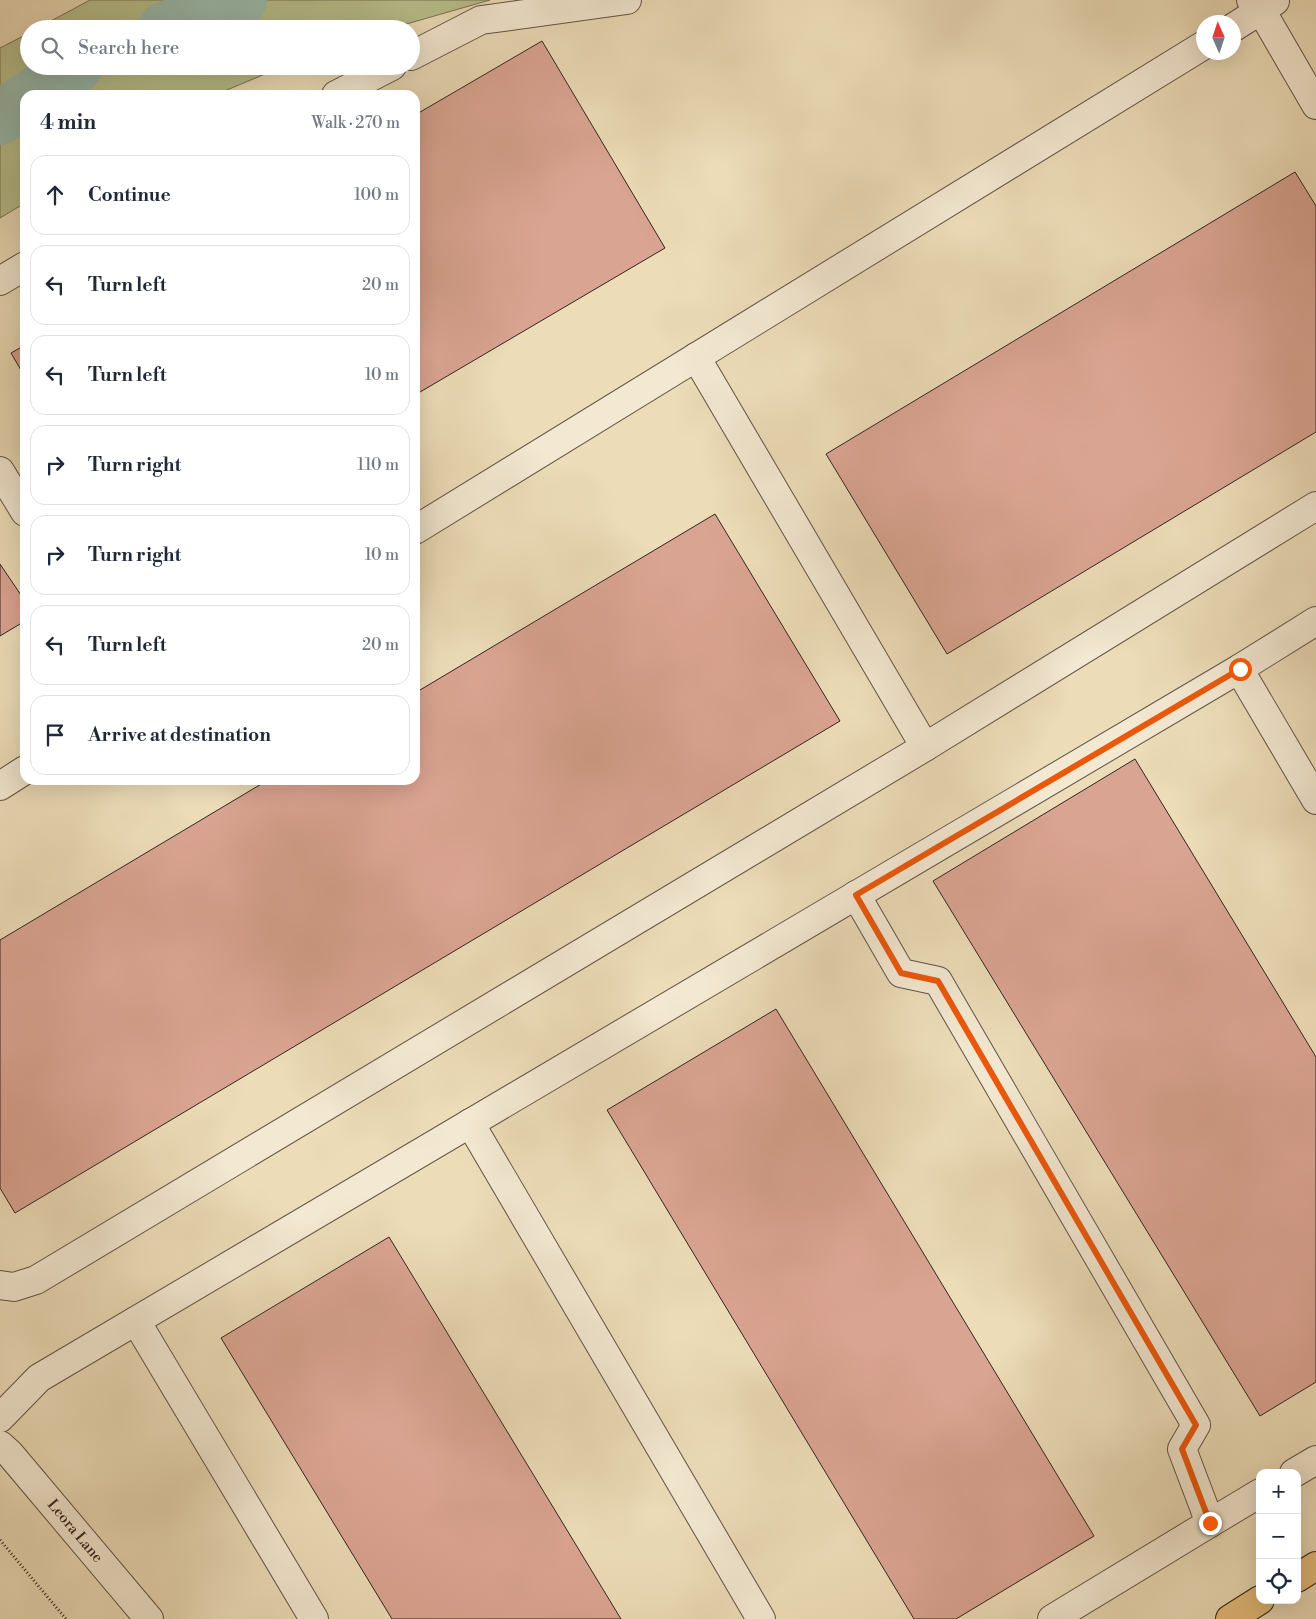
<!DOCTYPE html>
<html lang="en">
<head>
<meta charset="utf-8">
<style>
  body { margin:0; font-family:"Libre Bodoni",serif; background:#f6f6f7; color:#1f2937 }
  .controls { position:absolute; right:15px; bottom:15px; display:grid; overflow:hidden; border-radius:10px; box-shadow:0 5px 20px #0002 }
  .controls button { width:45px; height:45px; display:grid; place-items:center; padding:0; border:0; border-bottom:1px solid #e0e1e3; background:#fff; color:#1f2937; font:25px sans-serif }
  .compass { position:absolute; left:1196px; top:15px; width:45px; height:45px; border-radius:50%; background:#fff; box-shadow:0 5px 20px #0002; rotate:357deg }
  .stop { position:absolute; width:15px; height:15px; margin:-11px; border:4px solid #ea580c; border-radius:50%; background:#fff }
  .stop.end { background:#ea580c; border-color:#fff; box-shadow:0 1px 5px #0008 }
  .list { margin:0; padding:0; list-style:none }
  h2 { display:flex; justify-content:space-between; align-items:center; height:65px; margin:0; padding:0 20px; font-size:21px }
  h2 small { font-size:16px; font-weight:400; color:#747a83 }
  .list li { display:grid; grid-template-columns:32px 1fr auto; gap:15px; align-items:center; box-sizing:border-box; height:80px; margin:0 10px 10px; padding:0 10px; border:1px solid #e0e1e3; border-radius:15px }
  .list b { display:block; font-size:19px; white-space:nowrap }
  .list em { font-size:16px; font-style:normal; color:#747a83 }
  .icon { flex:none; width:28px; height:28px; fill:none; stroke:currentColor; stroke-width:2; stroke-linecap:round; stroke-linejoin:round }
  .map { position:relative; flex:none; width:1316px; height:1619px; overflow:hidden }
  .search { position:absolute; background:#fff; box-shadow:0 5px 20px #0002; left:20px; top:20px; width:400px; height:55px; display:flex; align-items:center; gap:12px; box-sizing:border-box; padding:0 18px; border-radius:28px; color:#747a83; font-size:19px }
  .panel { position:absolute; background:#fff; box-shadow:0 5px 20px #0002; left:20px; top:90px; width:400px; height:695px; border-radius:15px }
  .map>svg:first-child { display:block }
  .green { fill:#b8c08e; stroke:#767257 }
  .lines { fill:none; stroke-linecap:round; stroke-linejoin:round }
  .river { stroke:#99bcaf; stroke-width:54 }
  .building { fill:#daa492; stroke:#332520 }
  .minor-casing { stroke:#615346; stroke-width:30 }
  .major-casing { stroke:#332520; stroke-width:30 }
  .path { stroke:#332520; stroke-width:3; stroke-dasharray:1 2.5; stroke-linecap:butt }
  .minor { stroke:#f3e8d1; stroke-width:28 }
  .major { stroke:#e6be7c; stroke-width:28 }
  .route { stroke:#ea580c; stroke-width:6 }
  .labels { text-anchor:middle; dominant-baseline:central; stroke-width:5; stroke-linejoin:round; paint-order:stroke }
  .street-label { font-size:15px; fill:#332520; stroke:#f3e8d1 }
</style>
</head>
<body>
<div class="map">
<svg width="1316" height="1619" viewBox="0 0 1316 1619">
  <rect width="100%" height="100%" fill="#ecdcb8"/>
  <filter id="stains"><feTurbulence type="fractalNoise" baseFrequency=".004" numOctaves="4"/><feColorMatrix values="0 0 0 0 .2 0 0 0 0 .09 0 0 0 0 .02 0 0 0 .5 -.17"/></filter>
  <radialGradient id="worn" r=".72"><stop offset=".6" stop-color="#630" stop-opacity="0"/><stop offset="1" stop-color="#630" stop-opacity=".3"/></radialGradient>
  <g class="green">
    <path d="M90 0H490L389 29H36Z"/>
    <path d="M29 33V66H284L215 95H25V203L0 218V48Z"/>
  </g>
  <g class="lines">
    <g class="river">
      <path d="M164 29 240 0"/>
      <path d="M34 95 76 66"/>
      <path d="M0 118 25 101"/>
    </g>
  </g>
  <g class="building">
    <path d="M542 41 665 248 415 395V115Z"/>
    <path d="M1295 172 1316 206V432L947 654 826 454Z"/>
    <path d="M25 345V377L11 353Z"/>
    <path d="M715 514 840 721 15 1213 0 1188V940L268 780H415V693Z"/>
    <path d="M0 564 25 601V621L0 636Z"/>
    <path d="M1135 759 1316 1057V1382L1260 1416 933 881Z"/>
    <path d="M776 1009 1094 1536 956 1619H914L607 1110Z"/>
    <path d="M389 1237 621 1619H392L221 1338Z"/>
  </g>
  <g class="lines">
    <defs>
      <g id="minor">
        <path d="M1251 0 1261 10 1316 105"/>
        <path d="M1234 27 1275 1"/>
        <path d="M411 56 481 20 627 0"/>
        <path d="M336 95 392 66"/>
        <path d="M0 281 25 266"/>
        <path d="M696 357 925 747"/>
        <path d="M0 471 25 512"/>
        <path d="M415 530 1204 45"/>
        <path d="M1239 669 1316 800"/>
        <path d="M0 786 25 770"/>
        <path d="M856 895 901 973 938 981 1196 1425 1182 1449 1210 1523 1260 1493"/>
        <path d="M470 1123 761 1619"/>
        <path d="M0 1285 14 1287 36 1280 925 747 1316 506"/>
        <path d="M136 1321 314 1619"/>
        <path d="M0 1418 39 1378 1239 669 1316 621"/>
        <path d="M0 1445 10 1454 149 1619"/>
        <path d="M1294 1473 1316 1460"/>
        <path d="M1052 1619 1210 1523"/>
      </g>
      <g id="major">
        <path d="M1297 1578 1316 1566"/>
        <path d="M1230 1619 1260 1600"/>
      </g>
    </defs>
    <use href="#minor" class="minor-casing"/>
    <use href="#major" class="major-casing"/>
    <path class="path" d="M0 1540 66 1619"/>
    <use href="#minor" class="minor"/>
    <use href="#major" class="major"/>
  </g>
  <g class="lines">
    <path class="route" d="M1210 1523 1182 1449 1196 1425 938 981 901 973 856 895 1240 669"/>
  </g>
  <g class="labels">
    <g class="street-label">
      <text transform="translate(75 1531) rotate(50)">Leora Lane</text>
    </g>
  </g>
  <rect width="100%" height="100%" filter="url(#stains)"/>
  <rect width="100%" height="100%" fill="url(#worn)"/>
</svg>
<div class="controls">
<button>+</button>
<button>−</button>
<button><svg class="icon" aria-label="locate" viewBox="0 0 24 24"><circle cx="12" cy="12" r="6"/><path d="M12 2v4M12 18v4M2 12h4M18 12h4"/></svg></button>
</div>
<svg class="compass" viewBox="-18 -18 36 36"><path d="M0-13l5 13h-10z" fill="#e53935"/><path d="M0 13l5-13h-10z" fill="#747a83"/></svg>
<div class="stop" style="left:1240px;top:669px"></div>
<div class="stop end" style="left:1210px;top:1523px"></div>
<div class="search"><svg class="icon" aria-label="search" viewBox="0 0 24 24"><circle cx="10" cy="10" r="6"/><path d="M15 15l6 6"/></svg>Search here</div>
<section class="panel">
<h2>4 min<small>Walk · 270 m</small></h2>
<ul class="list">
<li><svg class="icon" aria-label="ahead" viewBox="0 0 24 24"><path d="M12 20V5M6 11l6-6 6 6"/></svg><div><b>Continue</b></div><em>100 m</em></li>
<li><svg class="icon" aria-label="left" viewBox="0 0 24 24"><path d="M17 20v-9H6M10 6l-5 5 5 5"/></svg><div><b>Turn left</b></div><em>20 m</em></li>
<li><svg class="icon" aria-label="left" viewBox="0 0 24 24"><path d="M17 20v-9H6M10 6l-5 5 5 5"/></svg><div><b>Turn left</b></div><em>10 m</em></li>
<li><svg class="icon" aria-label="right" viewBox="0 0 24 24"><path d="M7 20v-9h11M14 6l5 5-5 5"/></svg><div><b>Turn right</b></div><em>110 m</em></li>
<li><svg class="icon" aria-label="right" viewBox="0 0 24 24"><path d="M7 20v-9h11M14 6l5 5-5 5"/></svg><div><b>Turn right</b></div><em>10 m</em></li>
<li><svg class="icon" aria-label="left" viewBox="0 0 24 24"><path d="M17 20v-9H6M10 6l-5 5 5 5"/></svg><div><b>Turn left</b></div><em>20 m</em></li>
<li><svg class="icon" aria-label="arrive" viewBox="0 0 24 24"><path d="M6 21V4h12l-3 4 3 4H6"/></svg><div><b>Arrive at destination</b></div></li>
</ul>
</section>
</div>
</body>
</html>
